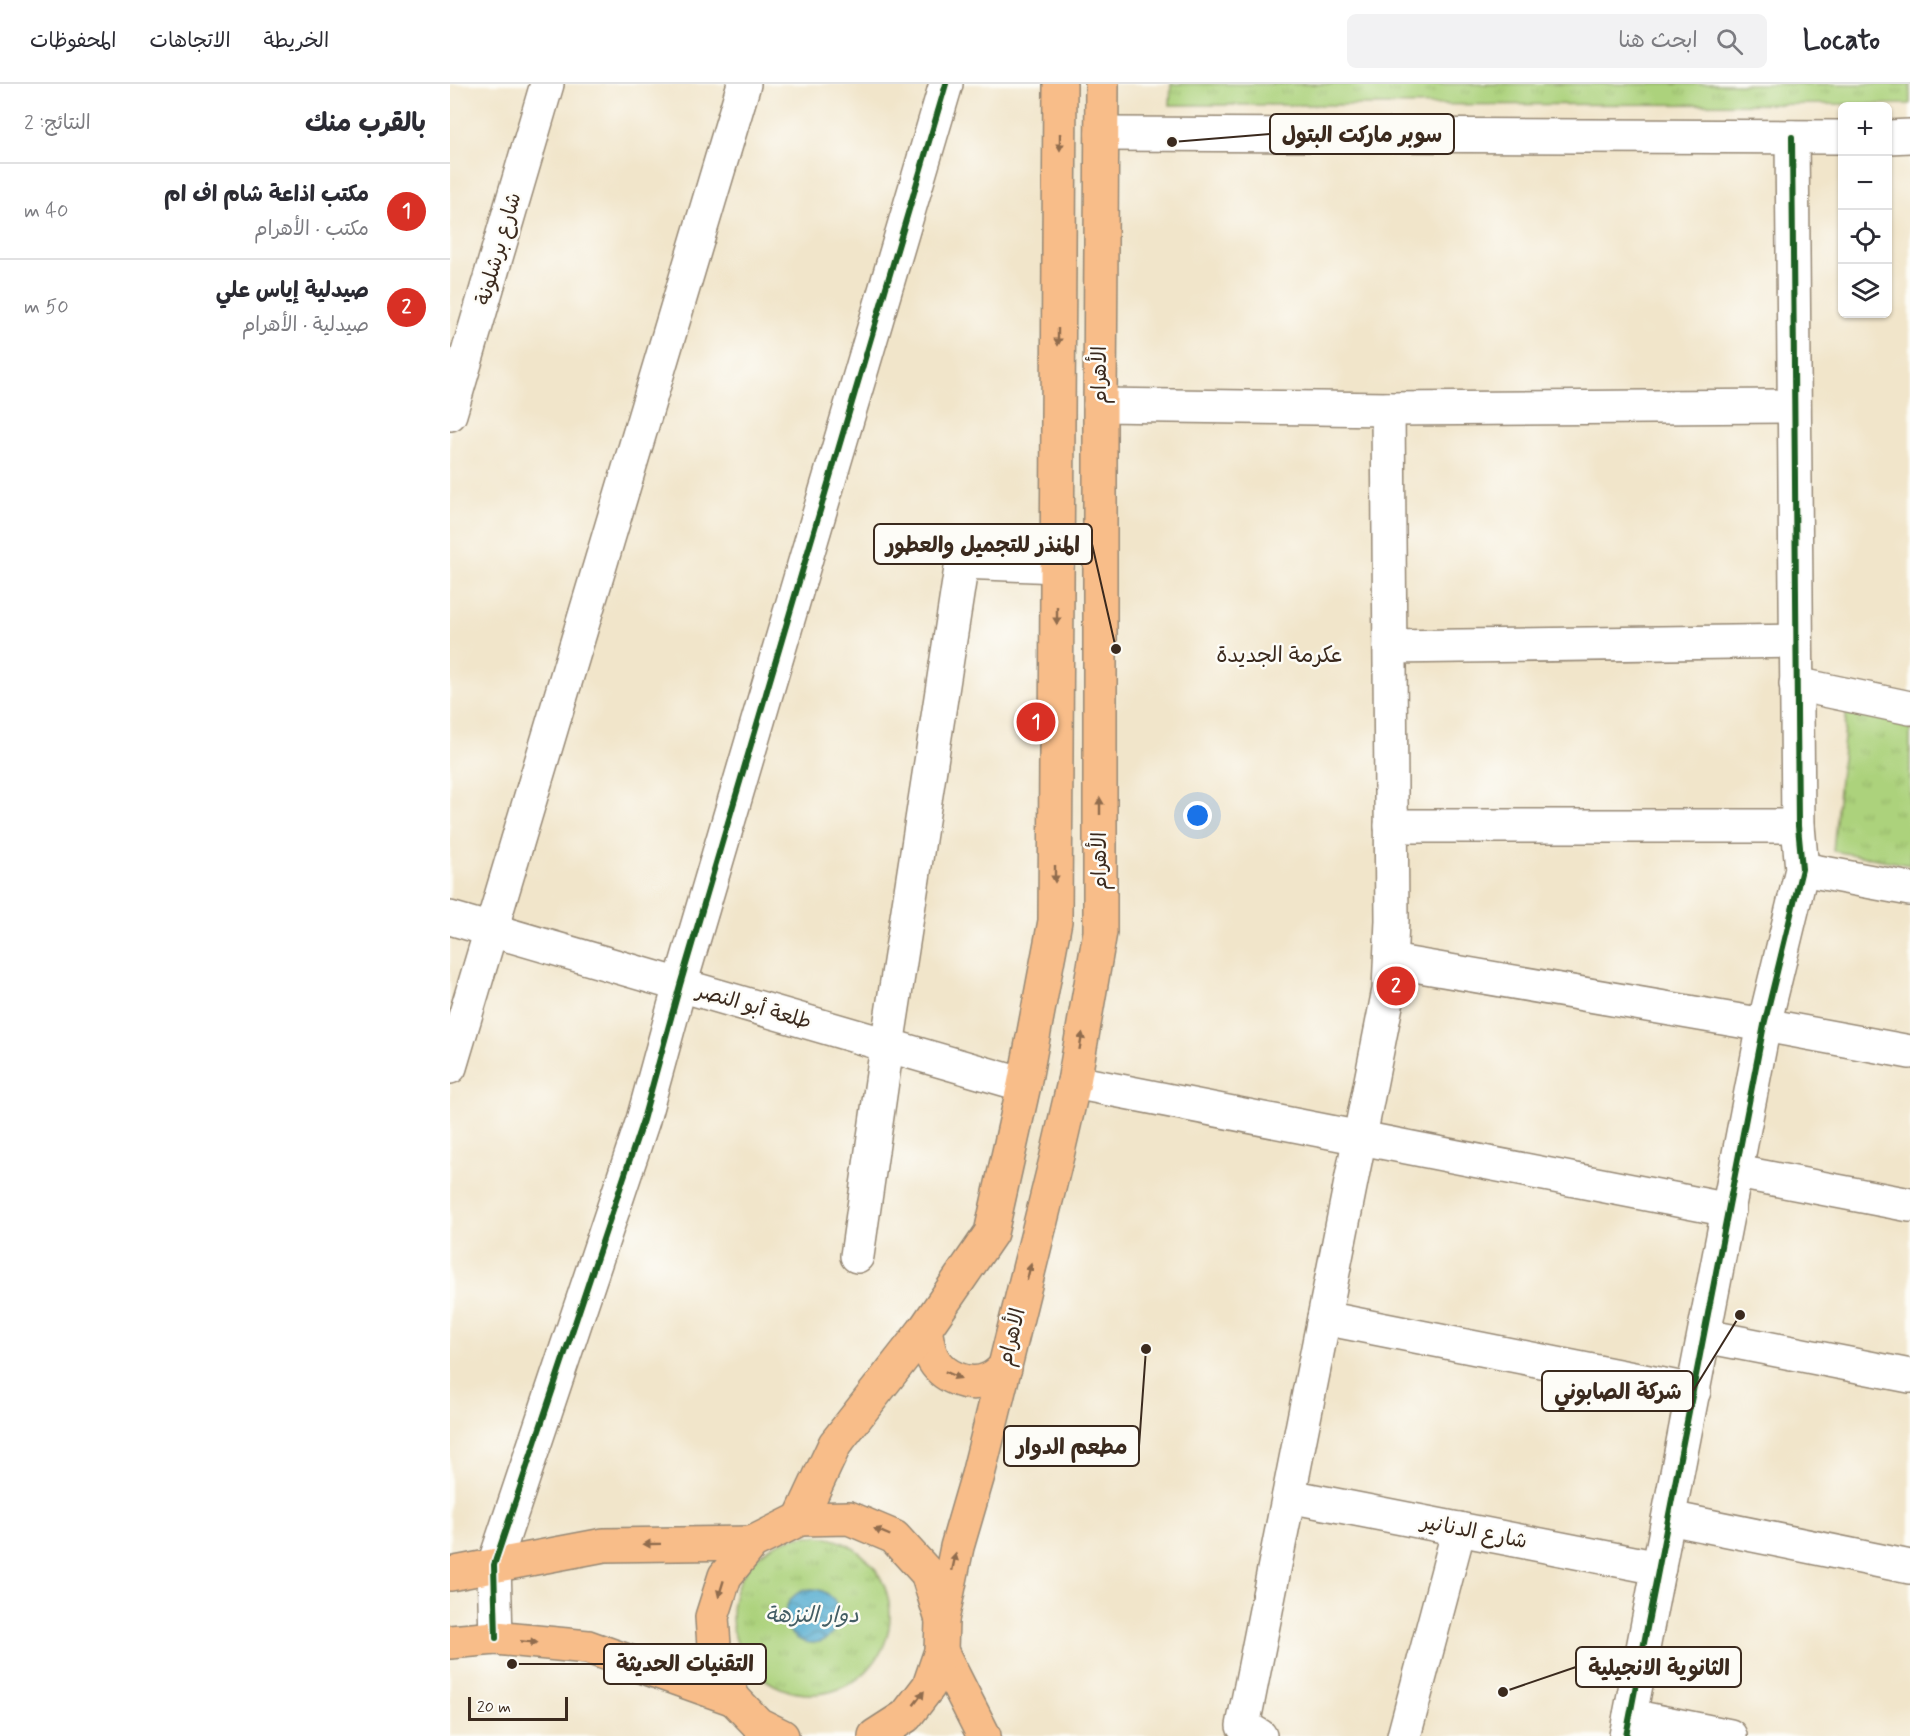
<!DOCTYPE html>
<html lang="ar">
<head>
<meta charset="utf-8">
<style>
  body { margin:0; font-family:Mynerve,"Playpen Sans Arabic",sans-serif; background:#f2f2f3; color:#2b2b33; direction:rtl }
  .controls { position:absolute; right:18px; top:18px; display:grid; overflow:hidden; border-radius:9px; box-shadow:0 2px 4px #0004 }
  .controls button { width:54px; height:54px; display:grid; place-items:center; padding:0; border:0; border-bottom:2px solid #e1e1e2; background:#fff; color:#2b2b33; font:30px sans-serif }
  .scale { position:absolute; left:18px; bottom:15px; width:100px; box-sizing:border-box; padding-left:6px; border:3px solid #3b2a1e; border-top:0; font-size:16px; line-height:21px; white-space:nowrap; color:#3b2a1e; -webkit-text-stroke:4px #fdfcf7; paint-order:stroke }
  .you { position:absolute; left:748px; top:732px; width:21px; height:21px; margin:-15px; border:4px solid #fff; border-radius:50%; background:#1a73e8; box-shadow:0 0 0 9px #1a73e833 }
  .badge { display:grid; place-items:center; width:39px; height:39px; border-radius:50%; background:#d93025; color:#fff; font-size:20px; font-weight:700 }
  .pin { position:absolute; translate:-50% -50%; border:3px solid #fff; box-shadow:0 2px 6px #0006 }
  .list { margin:0; padding:0; list-style:none }
  h2 { display:flex; justify-content:space-between; align-items:center; height:78px; margin:0; padding:0 24px; font-size:26px }
  h2 small { font-size:20px; font-weight:400; color:#7c7c81 }
  .list li { display:grid; grid-template-columns:39px 1fr auto; gap:18px; align-items:center; box-sizing:border-box; height:96px; padding:0 24px; border-top:2px solid #e1e1e2 }
  .list b { display:block; font-size:22px; white-space:nowrap }
  .list p { margin:0; font-size:20px; white-space:nowrap; color:#7c7c81 }
  .list em { font-size:20px; font-style:normal; color:#7c7c81 }
  .icon { flex:none; width:33px; height:33px; fill:none; stroke:currentColor; stroke-width:2; stroke-linecap:round; stroke-linejoin:round }
  .map { position:relative; flex:none; width:1460px; height:1652px; overflow:hidden; direction:ltr }
  header { display:flex; align-items:center; gap:36px; box-sizing:border-box; height:84px; padding:0 30px; background:#fff; border-bottom:2px solid #e1e1e2 }
  header strong { font-size:28px }
  nav { display:flex; gap:33px; margin-inline-start:auto; font-size:21px }
  .search { width:420px; height:54px; background:#f2f2f3; display:flex; align-items:center; gap:15px; box-sizing:border-box; padding:0 21px; border-radius:9px; color:#7c7c81; font-size:22px }
  main { display:flex }
  aside { flex:1; background:#fff }
  .map>svg:first-child { display:block }
  .park { fill:url(#park-tufts); stroke:#747e4c; stroke-width:1.5 }
  .water { fill:url(#water-waves); stroke:#466b77; stroke-width:1.5 }
  .lines { fill:none; stroke-linecap:round; stroke-linejoin:round }
  .street-casing { stroke:#968874; stroke-width:36 }
  .primary-casing { stroke:#968874; stroke-width:36 }
  .highway-casing { stroke:#968874; stroke-width:36 }
  .street { stroke:#fff; stroke-width:33 }
  .primary { stroke:#f8bd89; stroke-width:33 }
  .highway { stroke:#f8bd89; stroke-width:33 }
  .cycleway-casing { stroke:#fdfcf7; stroke-width:10 }
  .cycleway { stroke:#1b5e20; stroke-width:6 }
  .oneway { fill:#906c4e }
  .labels { text-anchor:middle; dominant-baseline:central; stroke-width:5; stroke-linejoin:round; paint-order:stroke }
  .street-label { font-size:21px; fill:#3b2a1e; stroke:#fdfcf7 }
  .neighbourhood-label { font-size:22px; fill:#3b2a1e; stroke:#fdfcf7 }
  .water-label { font-size:22px; font-style:italic; fill:#445e65; stroke:#fdfcf7 }
  .leader { fill:none; stroke:#3b2a1e; stroke-width:2 }
  .callout-dot { fill:#3b2a1e; stroke:#fdfcf7; stroke-width:2 }
  .callout { fill:#fdfcf7; stroke:#3b2a1e; stroke-width:2 }
  .callout-label { font-size:22px; text-anchor:middle; font-weight:bold; fill:#3b2a1e }
</style>
</head>
<body>
<header>
<strong>Locato</strong>
<div class="search"><svg class="icon" aria-label="search" viewBox="0 0 24 24"><circle cx="10" cy="10" r="6"/><path d="M15 15l6 6"/></svg>ابحث هنا</div>
<nav><a>الخريطة</a><a>الاتجاهات</a><a>المحفوظات</a></nav>
</header>
<main>
<div class="map">
<svg width="1460" height="1652" viewBox="0 0 1460 1652">
  <defs>
    <pattern id="park-tufts" width="24" height="20" patternUnits="userSpaceOnUse" patternTransform="scale(1.5)"><rect width="24" height="20" fill="#acd27b"/><path d="M3 7l-1-3M5 7V3M7 7l1-3M15 17l-1-3M17 17v-4M19 17l1-3" fill="none" stroke="#95b46a"/></pattern>
    <pattern id="water-waves" width="16" height="10" patternUnits="userSpaceOnUse" patternTransform="scale(1.5)"><rect width="16" height="10" fill="#52acd0"/><path d="M0 5q4-4 8 0t8 0" fill="none" stroke="#458ca8"/></pattern>
  </defs>
  <rect width="100%" height="100%" fill="#fdfcf7"/>
  <filter id="ink" filterUnits="userSpaceOnUse"><feTurbulence type="fractalNoise" baseFrequency=".0167" numOctaves="2"/><feDisplacementMap in="SourceGraphic" scale="12" xChannelSelector="R" yChannelSelector="G"/><feConvolveMatrix kernelMatrix="1 2 1 2 8 2 1 2 1" color-interpolation-filters="sRGB"/></filter>
  <filter id="wash" filterUnits="userSpaceOnUse"><feTurbulence type="fractalNoise" baseFrequency=".008" numOctaves="4" result="noise"/><feDisplacementMap in="SourceGraphic" scale="24" xChannelSelector="R" yChannelSelector="G"/><feGaussianBlur stdDeviation="1.35" result="paint"/><feColorMatrix in="noise" values="0 0 0 0 0 0 0 0 0 0 0 0 0 0 0 0 0 1.4 0 .05"/><feComposite in="paint" operator="in"/></filter>
  <g filter="url(#wash)">
    <rect width="100%" height="100%" fill="#f1e5ca"/>
    <g class="park">
      <path d="M721 0H1460V20L720 21Z"/>
      <path d="M1397 623 1460 636V781L1383 767Z"/>
      <circle cx="361" cy="1531" r="79"/>
    </g>
    <circle class="water" cx="362" cy="1532" r="27"/>
  </g>
  <g filter="url(#ink)">
    <g class="lines">
      <defs>
        <g id="street">
          <path d="M652 50 1392 53"/>
          <path d="M1438 53 1460 52"/>
          <path d="M650 321 938 325 1344 322"/>
          <path d="M0 330 97 0"/>
          <path d="M940 563 1346 557"/>
          <path d="M1346 600 1460 624"/>
          <path d="M941 742H1348"/>
          <path d="M1352 785 1460 805"/>
          <path d="M0 834 574 1001"/>
          <path d="M941 877 1314 941 1460 968"/>
          <path d="M0 983 294 0"/>
          <path d="M624 998 1279 1126"/>
          <path d="M1287 1088 1460 1121"/>
          <path d="M407 1172 437 962 512 478 607 482"/>
          <path d="M874 1234 1244 1307"/>
          <path d="M1255 1252 1460 1292"/>
          <path d="M839 1412 1209 1484"/>
          <path d="M1219 1434 1460 1483"/>
          <path d="M46 1554 44 1481 193 1036 230 901 496 0"/>
          <path d="M1180 1632 1280 1652"/>
          <path d="M810 1652 793 1642 939 906 942 836 938 325"/>
          <path d="M954 1652 1009 1445"/>
          <path d="M1176 1652 1314 941 1352 785 1348 742 1342 53"/>
        </g>
        <g id="primary">
          <path d="M475 1245C477 1254 478 1265 482 1273 491 1292 519 1305 539 1295 545 1293 550 1287 555 1284"/>
          <path d="M350 1435 385 1360 475 1245 541 1149 574 1001 605 837 610 0"/>
          <path d="M492 1536 507 1463 528 1391 606 1076 624 998 650 848V321L652 0"/>
        </g>
        <g id="highway">
          <path d="M0 1490 154 1461 302 1459"/>
          <path d="M0 1558 46 1554 138 1563 284 1615"/>
          <path d="M491 1567 534 1652"/>
          <path d="M332 1652 308 1640 284 1615 265 1576 262 1533 275 1492 302 1459 350 1435 399 1434 444 1453 477 1489 492 1536 491 1567 479 1602 456 1632 425 1652"/>
        </g>
      </defs>
      <use href="#street" class="street-casing"/>
      <use href="#primary" class="primary-casing"/>
      <use href="#highway" class="highway-casing"/>
      <use href="#street" class="street"/>
      <use href="#primary" class="primary"/>
      <use href="#highway" class="highway"/>
      <defs>
        <g id="cycleway">
          <path d="M46 1554 44 1481 193 1036 230 901 496 0"/>
          <path d="M1176 1652 1314 941 1352 785 1348 742 1342 53"/>
        </g>
      </defs>
      <use href="#cycleway" class="cycleway-casing"/>
      <use href="#cycleway" class="cycleway"/>
    </g>
    <defs><path id="oneway-solid" d="M-6-.8H1V-3.2L6.5 0L1 3.2V.8H-6Z" transform="scale(1.5)"/></defs>
    <g class="oneway">
      <use href="#oneway-solid" transform="translate(610 58) rotate(90)"/>
      <use href="#oneway-solid" transform="translate(608 253) rotate(90)"/>
      <use href="#oneway-solid" transform="translate(607 532) rotate(90)"/>
      <use href="#oneway-solid" transform="translate(650 722) rotate(-90)"/>
      <use href="#oneway-solid" transform="translate(605 790) rotate(90)"/>
      <use href="#oneway-solid" transform="translate(631 957) rotate(-80)"/>
      <use href="#oneway-solid" transform="translate(579 1188) rotate(-76)"/>
      <use href="#oneway-solid" transform="translate(503 1291) rotate(24)"/>
      <use href="#oneway-solid" transform="translate(432 1448) rotate(-157)"/>
      <use href="#oneway-solid" transform="translate(202 1460) rotate(179)"/>
      <use href="#oneway-solid" transform="translate(504 1478) rotate(-78)"/>
      <use href="#oneway-solid" transform="translate(271 1505) rotate(107)"/>
      <use href="#oneway-solid" transform="translate(79 1558) rotate(5)"/>
      <use href="#oneway-solid" transform="translate(469 1614) rotate(-53)"/>
    </g>
  </g>
  <g class="labels">
    <g class="street-label">
      <text transform="translate(49 165) rotate(-74)">شارع برشلونة</text>
      <text transform="translate(650 291) rotate(-90)">الأهرام</text>
      <text transform="translate(650 777) rotate(-90)">الأهرام</text>
      <text transform="translate(304 923) rotate(16)">طلعة أبو النصر</text>
      <text transform="translate(562 1253) rotate(-76)">الأهرام</text>
      <text transform="translate(1024 1448) rotate(11)">شارع الدنانير</text>
    </g>
    <g class="neighbourhood-label">
      <text x="830" y="572">عكرمة الجديدة</text>
    </g>
    <g class="water-label">
      <text x="362" y="1532">دوار النزهة</text>
    </g>
  </g>
  <path class="leader" d="M722 58L820 50M666 565L642 460M1290 1231L1243 1307M696 1265L689 1362M62 1580L154 1580M1053 1608L1126 1583"/>
  <g class="callout-dot">
    <circle cx="722" cy="58" r="6"/>
    <circle cx="666" cy="565" r="6"/>
    <circle cx="1290" cy="1231" r="6"/>
    <circle cx="696" cy="1265" r="6"/>
    <circle cx="62" cy="1580" r="6"/>
    <circle cx="1053" cy="1608" r="6"/>
  </g>
  <g class="callout">
    <rect x="820" y="30" width="184" height="40" rx="6"/>
    <rect x="424" y="440" width="218" height="40" rx="6"/>
    <rect x="1092" y="1287" width="151" height="40" rx="6"/>
    <rect x="554" y="1342" width="135" height="40" rx="6"/>
    <rect x="154" y="1560" width="162" height="40" rx="6"/>
    <rect x="1126" y="1563" width="165" height="40" rx="6"/>
  </g>
  <g class="callout-label">
    <text x="912" y="58">سوبر ماركت البتول</text>
    <text x="533" y="468">المنذر للتجميل والعطور</text>
    <text x="1168" y="1315">شركة الصابوني</text>
    <text x="622" y="1370">مطعم الدوار</text>
    <text x="235" y="1587">التقنيات الحديثة</text>
    <text x="1209" y="1591">الثانوية الانجيلية</text>
  </g>
</svg>
<div class="controls">
<button>+</button>
<button>−</button>
<button><svg class="icon" aria-label="locate" viewBox="0 0 24 24"><circle cx="12" cy="12" r="6"/><path d="M12 2v4M12 18v4M2 12h4M18 12h4"/></svg></button>
<button><svg class="icon" aria-label="layers" viewBox="0 0 24 24"><path d="M12 4l9 5-9 5-9-5zM3 14l9 5 9-5"/></svg></button>
</div>
<div class="scale">20 m</div>
<div class="you"></div>
<div class="pin badge" style="left:586px;top:638px">1</div>
<div class="pin badge" style="left:946px;top:902px">2</div>
</div>
<aside>
<h2>بالقرب منك<small>النتائج: 2</small></h2>
<ul class="list">
<li><span class="badge">1</span><div><b>مكتب اذاعة شام اف ام</b><p>مكتب · الأهرام</p></div><em>40 m</em></li>
<li><span class="badge">2</span><div><b>صيدلية إياس علي</b><p>صيدلية · الأهرام</p></div><em>50 m</em></li>
</ul>
</aside>
</main>
</body>
</html>
